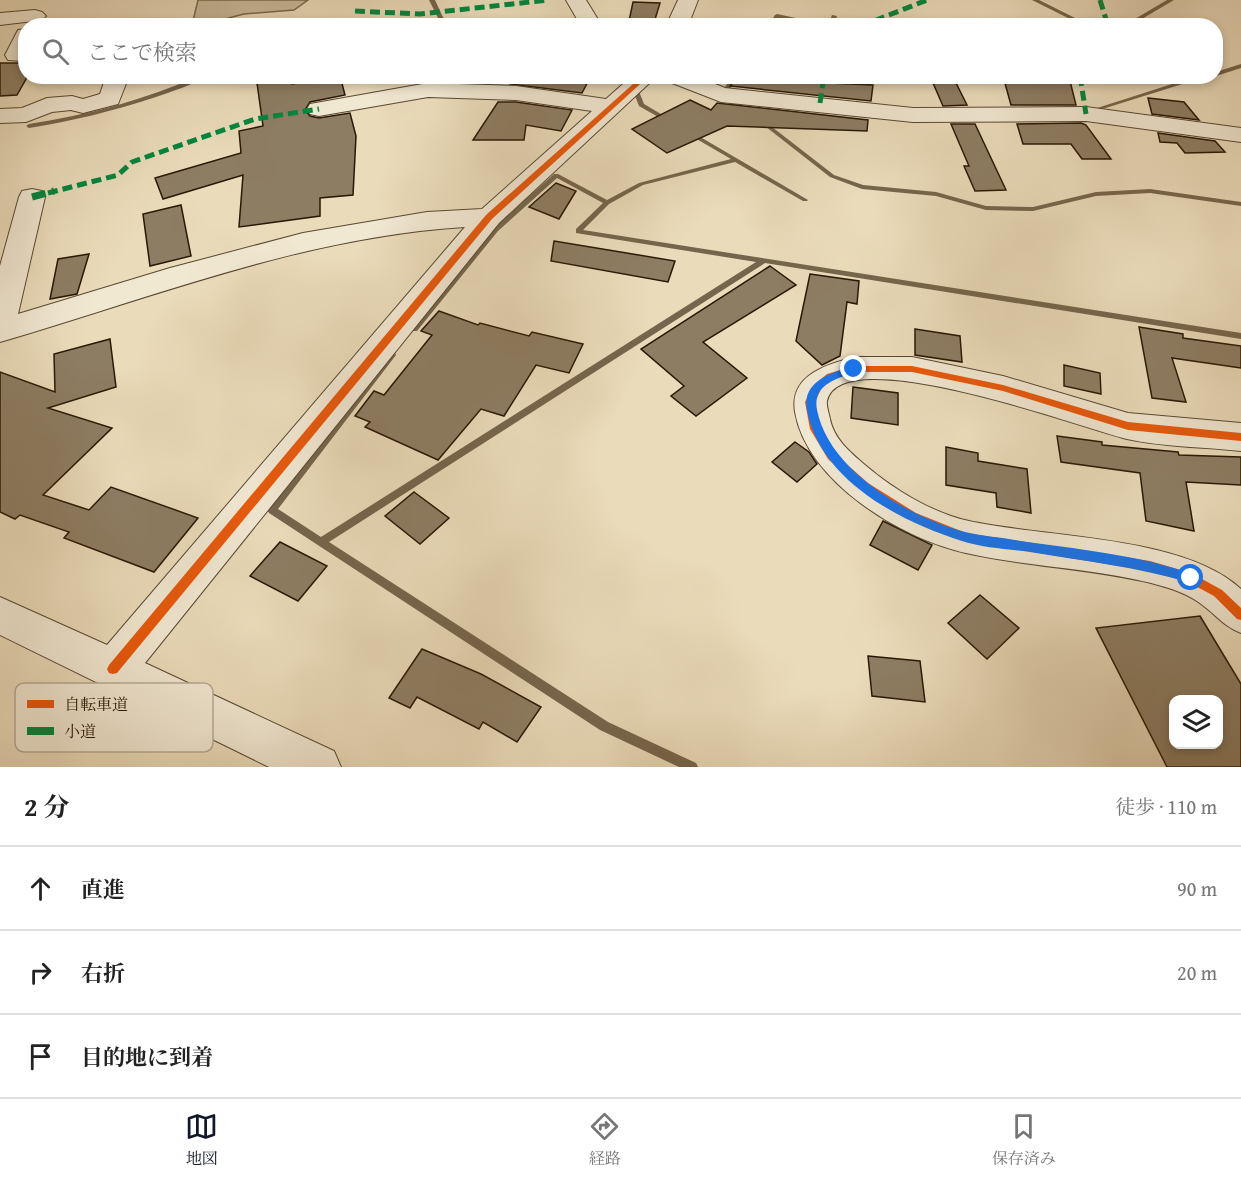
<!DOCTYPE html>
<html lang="ja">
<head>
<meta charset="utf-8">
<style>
  body { margin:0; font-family:"Gentium Book Plus","Noto Serif JP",serif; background:#f2f2f2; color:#222 }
  .controls { position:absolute; right:18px; bottom:18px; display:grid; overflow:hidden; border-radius:12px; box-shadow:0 3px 9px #0003 }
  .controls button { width:54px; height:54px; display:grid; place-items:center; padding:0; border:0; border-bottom:2px solid #e0e0e0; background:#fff; color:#222; font:30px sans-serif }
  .stop { position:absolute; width:18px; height:18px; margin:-14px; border:4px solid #1a73e8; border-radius:50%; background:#fff }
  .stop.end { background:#1a73e8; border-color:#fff; box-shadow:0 2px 6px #0008 }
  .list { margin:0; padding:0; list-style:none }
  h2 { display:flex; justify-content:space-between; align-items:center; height:78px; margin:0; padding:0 24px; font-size:26px }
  h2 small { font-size:20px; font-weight:400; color:#767676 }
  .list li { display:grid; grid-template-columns:39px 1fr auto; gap:18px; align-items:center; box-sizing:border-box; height:84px; padding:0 24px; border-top:2px solid #e0e0e0 }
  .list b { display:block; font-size:22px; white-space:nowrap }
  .list em { font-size:20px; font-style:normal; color:#767676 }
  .icon { flex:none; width:33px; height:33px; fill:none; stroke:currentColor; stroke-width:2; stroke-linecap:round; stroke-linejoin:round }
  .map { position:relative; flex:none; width:1241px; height:767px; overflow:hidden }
  .search { position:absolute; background:#fff; box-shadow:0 3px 9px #0003; left:18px; right:18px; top:18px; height:66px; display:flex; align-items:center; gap:15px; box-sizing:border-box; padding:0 21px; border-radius:24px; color:#767676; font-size:22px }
  .sheet { height:330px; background:#fff }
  nav { display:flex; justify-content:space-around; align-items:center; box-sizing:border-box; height:84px; border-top:2px solid #e0e0e0; background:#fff; font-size:16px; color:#767676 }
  nav a { display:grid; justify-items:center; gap:3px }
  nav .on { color:#111827 }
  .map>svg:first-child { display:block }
  .green { fill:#c9ba9b; stroke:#796950; stroke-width:1.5 }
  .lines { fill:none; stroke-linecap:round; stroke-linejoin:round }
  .stream { fill:#75654c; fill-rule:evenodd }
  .building { fill:#8d7d63; stroke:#291805; stroke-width:1.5; fill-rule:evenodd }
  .minor-casing { stroke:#594932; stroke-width:2 }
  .minor { fill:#f1e8d2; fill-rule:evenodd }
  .quiet-far1 { stroke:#00873e; stroke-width:5; stroke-dasharray:10 5; stroke-linecap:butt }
  .quiet { stroke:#00873e; stroke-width:7; stroke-dasharray:14 7; stroke-linecap:butt }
  .cycleway-casing { stroke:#f1e8d2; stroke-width:4 }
  .cycleway { fill:#e8590c; fill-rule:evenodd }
  .route { fill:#1a73e8 }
  .key { fill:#f1e8d2; stroke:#b5aa94; stroke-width:1.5 }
  .key-label { font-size:16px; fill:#291805 }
</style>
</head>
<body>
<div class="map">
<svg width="1241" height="767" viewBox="0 0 1241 767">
  <rect width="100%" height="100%" fill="#eadbba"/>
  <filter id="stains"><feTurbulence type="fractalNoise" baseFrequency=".00333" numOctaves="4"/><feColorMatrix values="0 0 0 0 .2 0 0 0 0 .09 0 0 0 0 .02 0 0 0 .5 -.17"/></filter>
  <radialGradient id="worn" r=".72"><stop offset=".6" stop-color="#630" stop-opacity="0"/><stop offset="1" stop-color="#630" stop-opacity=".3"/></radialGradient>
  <path class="green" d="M198 0H308L294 10 244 14 221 20 213 25H192Z"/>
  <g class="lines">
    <g class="stream">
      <path d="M429 0H435L447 26H442Z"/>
      <path d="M1032 0H1039L1091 26H1084Z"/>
      <path d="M1167 0H1174L1130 26H1123Z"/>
      <path d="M777 14 824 24 826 26H814L778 18 773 26H768L775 15Z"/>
      <path d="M832 15 837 16 834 26H828Z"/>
      <path d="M1241 64V68L1216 76V72Z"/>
      <path d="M199 76H208C192 85 173 91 156 97 114 111 72 121 29 128L26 126 29 124C88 115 144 100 199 76Z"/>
      <path d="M627 76H633L644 104 671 120V122H667L639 106Z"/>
      <path d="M732 76H738L731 87 735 102 747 109V111H743L729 103 725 87Z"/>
      <path d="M1197 76H1208L1096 111 1091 110Z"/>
      <path d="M763 120 834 175 863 185 936 192 986 206 1033 207 1096 192 1150 189 1241 202V206L1150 193 1096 196 1033 211 986 210 936 196 862 189 830 177 761 123V121Z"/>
      <path d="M690 131 808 200 807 201H803L735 162 643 185 609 204 583 230 1241 333V339L765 263 329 542 608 722 696 763 698 767H679L600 730 269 513 267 510 389 353H395L396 355 278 509 321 537 756 262 576 233V229L603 203 557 178 498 231 417 331H411L410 329 494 227 554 174H558L607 200 639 183 731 159 688 134 687 133Z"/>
    </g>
  </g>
  <g class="building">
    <path d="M633 2 660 3 653 26H628Z"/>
    <path d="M0 63H26V79L17 95 0 96Z"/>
    <path d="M256 76H290L292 84 340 76 345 95 310 102 305 110 310 116 319 118 350 113 356 136 353 195 320 198V216L239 227 243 175 163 199 155 178 241 153 239 131 263 126Z"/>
    <path d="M515 76H591L582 93 510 84Z"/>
    <path d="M739 76H799L829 83 873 85 871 101 730 86Z"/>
    <path d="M1003 76 1069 77 1076 105H1011Z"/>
    <path d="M933 83H956L967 105 943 106Z"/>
    <path d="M1148 98 1184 102 1199 120 1152 114Z"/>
    <path d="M690 100 711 110 717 103 868 120 867 131 727 126 667 153 632 129Z"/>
    <path d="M498 102H516L572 110 561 131 526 125 524 140H473Z"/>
    <path d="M1081 123 1086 125 1111 159H1082L1071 144H1023L1017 124Z"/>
    <path d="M951 124H975L1006 190 975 191 964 166H969Z"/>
    <path d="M1158 133 1215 141 1225 152 1185 153 1177 143 1160 142Z"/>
    <path d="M556 183 576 191 559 219 529 207Z"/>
    <path d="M181 205 191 256 150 266 143 214Z"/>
    <path d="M554 241 675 261 668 282 551 261Z"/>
    <path d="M89 254 77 294 50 299 58 259Z"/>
    <path d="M770 266 796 285 703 342 747 378 696 416 671 396 684 386 641 349Z"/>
    <path d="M810 274 859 281 857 304 847 302 840 356 822 365 796 341Z"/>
    <path d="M439 311 478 325 480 323 529 336 532 332 583 344 569 373 536 365 504 416 481 409 438 460 365 427 370 422 355 416 374 391 384 395 432 335 421 331Z"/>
    <path d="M1139 327 1183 334V338L1241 346V368L1172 358 1186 402 1152 398Z"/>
    <path d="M915 329 960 336 962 362 915 355Z"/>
    <path d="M110 339 116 387 48 408 112 428 43 495 89 510 111 487 198 518 154 572 64 538 69 532 20 515 15 519 0 512V372L55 392 54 354Z"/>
    <path d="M1064 365 1100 373 1101 394 1064 386Z"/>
    <path d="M853 387 898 393V425L851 418Z"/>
    <path d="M1057 436 1102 442V445L1178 452 1179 455 1241 457V485L1186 482 1194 531 1146 521 1140 473 1061 462Z"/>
    <path d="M795 442 809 452 817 464 797 482 772 462Z"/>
    <path d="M946 447 978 453V461L1027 469 1031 513 997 507 996 493 946 485Z"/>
    <path d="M414 492 449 518 420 544 385 516Z"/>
    <path d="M883 521 932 545 918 570 870 545Z"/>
    <path d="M280 542 327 566 298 601 250 576Z"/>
    <path d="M980 595 1019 628 987 659 948 623Z"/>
    <path d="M1200 616 1241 684V767H1167L1096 628ZM1173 699H1218V744H1173Z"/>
    <path d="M422 649 481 674 541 707 517 742 483 722 479 729 417 697 410 708 389 698Z"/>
    <path d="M868 656 920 661 925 702 872 696Z"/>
  </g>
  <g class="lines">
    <defs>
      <g id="minor">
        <path d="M566 0H586L602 26H581Z"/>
        <path d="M678 0H698L688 26H666Z"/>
        <path d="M35 10 42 12 46 16 42 20 0 25V13Z"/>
        <path d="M26 29V61L8 60 5 55 18 30Z"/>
        <path d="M106 76H129L118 104 83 113 71 110 52 112 26 122 0 123V109L22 108 47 98 72 96 83 99 100 94Z"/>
        <path d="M632 76H657L499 223 145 663 334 751 341 767H269L0 635V597L107 645 465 227C303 237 154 297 0 342V266L19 197 22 191 32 189 42 191 45 197 18 314 170 268 303 233 427 212 482 209 592 111 516 100 428 97 319 116 310 114 307 109 310 104 428 83 516 86 606 99Z"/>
        <path d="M664 76H696L725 88 913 108 1086 107 1241 128V142L1086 121 913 122 721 102 667 81Z"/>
        <path d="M854 357H912L1003 376 1128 413 1241 423V451C1204 447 1163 447 1127 439 1088 430 841 338 827 401 826 406 829 413 830 419 834 439 850 452 865 465 893 489 932 513 969 521 1045 538 1183 535 1241 589V633C1225 627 1218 617 1205 607 1190 594 1170 588 1151 583 1091 568 1027 567 966 553 902 539 807 482 795 412 789 375 826 365 854 357Z"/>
      </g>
    </defs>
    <use href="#minor" class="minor-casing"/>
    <use href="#minor" class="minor"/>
    <g class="quiet-far1">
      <path d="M1100 0 1108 26"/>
      <path d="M355 11 420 14 549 0"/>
      <path d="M861 26 927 0"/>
      <path d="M1080 76 1086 114"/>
      <path d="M820 103 824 76"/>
      <path d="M48 193 118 175 132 162 255 119 319 109"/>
    </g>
    <path class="quiet" d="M32 197 54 191"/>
    <defs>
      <g id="cycleway">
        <path d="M642 76H649L492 219 117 673 113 674 109 673 107 669 109 665 486 215Z"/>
        <path d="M854 366H912L1003 385 1128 422 1241 433V441L1128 430 1003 391 912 372H854L833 378 821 389 815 402 820 429 834 453 868 483 916 513 966 533 1150 561 1191 573 1222 590 1241 608V620L1237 619 1214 596 1188 582 1150 571 965 541 908 519 860 489 828 459 810 429 805 402 814 385 827 374Z"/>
      </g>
    </defs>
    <use href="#cycleway" class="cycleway-casing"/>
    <use href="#cycleway" class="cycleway"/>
  </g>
  <path class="route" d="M854 366 857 367V372C838 378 812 384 817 410 829 471 909 517 965 532 981 536 999 537 1015 540 1075 549 1138 554 1195 575V582L1191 583C1138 567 1084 561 1030 552 1008 549 983 548 962 541 899 521 820 480 807 410 801 381 833 372 854 366Z"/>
  <rect x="15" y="683" width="198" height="69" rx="9" class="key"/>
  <rect x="27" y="700" width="27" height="8" fill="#e8590c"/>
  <rect x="27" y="727" width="27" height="8" fill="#00873e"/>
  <g class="key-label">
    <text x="64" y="710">自転車道</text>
    <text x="64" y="737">小道</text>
  </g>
  <rect width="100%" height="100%" filter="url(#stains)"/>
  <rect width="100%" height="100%" fill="url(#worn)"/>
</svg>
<div class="controls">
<button><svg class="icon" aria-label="layers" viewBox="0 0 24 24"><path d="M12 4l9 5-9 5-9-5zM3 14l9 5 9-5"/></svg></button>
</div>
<div class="stop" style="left:1191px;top:578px"></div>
<div class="stop end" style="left:854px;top:369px"></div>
<div class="search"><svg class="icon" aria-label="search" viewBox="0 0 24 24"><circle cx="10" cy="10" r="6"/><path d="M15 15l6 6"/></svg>ここで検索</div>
</div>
<section class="sheet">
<h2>2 分<small>徒歩 · 110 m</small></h2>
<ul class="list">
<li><svg class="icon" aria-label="ahead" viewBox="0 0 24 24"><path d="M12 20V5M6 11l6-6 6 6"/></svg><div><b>直進</b></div><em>90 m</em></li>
<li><svg class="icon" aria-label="right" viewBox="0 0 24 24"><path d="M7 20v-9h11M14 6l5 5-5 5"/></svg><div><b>右折</b></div><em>20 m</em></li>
<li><svg class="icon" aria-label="arrive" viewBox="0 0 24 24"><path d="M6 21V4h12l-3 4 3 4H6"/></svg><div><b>目的地に到着</b></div></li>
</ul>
</section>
<nav>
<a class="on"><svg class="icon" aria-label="map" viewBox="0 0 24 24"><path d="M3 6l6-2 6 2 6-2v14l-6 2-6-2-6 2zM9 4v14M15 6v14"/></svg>地図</a>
<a><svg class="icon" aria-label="directions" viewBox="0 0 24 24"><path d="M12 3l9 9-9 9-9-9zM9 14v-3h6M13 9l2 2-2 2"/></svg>経路</a>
<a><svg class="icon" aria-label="saved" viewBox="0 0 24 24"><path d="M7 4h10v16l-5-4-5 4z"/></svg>保存済み</a>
</nav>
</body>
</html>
